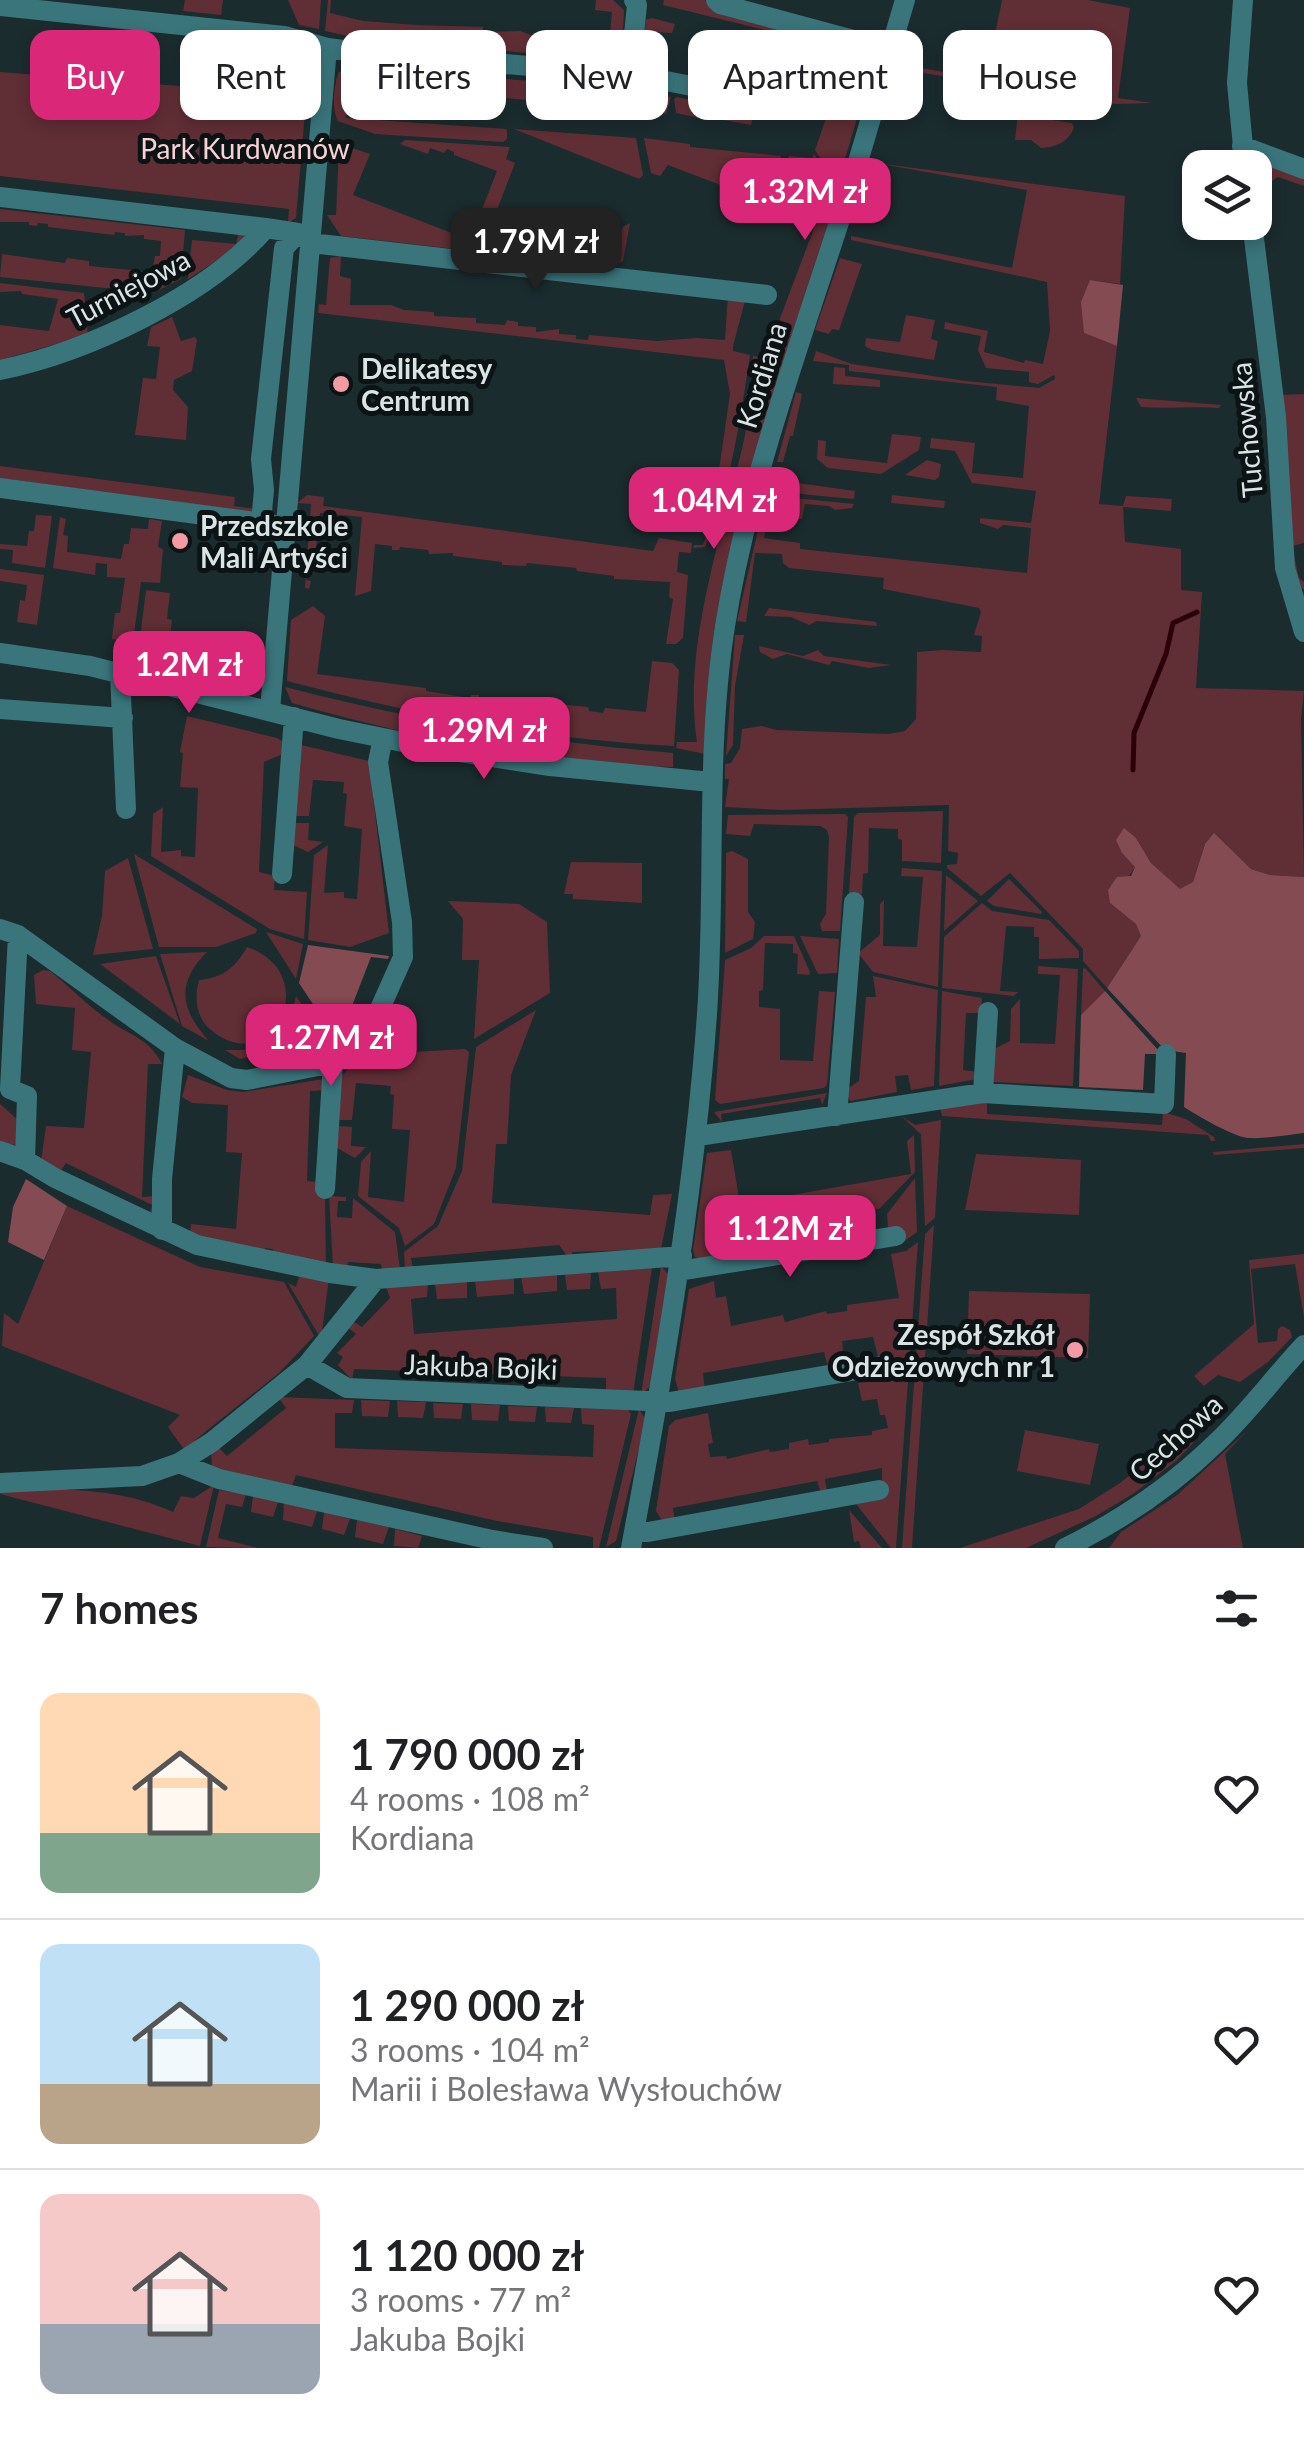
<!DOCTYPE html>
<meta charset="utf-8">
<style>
body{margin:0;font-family:Lato,sans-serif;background:#f6f6f6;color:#202124;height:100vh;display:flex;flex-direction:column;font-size:38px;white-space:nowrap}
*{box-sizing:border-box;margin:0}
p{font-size:32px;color:#757577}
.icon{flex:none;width:55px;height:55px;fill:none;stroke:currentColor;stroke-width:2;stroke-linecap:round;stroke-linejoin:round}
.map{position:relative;height:1548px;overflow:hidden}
.side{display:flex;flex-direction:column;background:#fff;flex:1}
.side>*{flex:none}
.top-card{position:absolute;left:30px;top:30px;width:1245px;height:90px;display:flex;gap:20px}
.fabs{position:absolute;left:1182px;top:150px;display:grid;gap:20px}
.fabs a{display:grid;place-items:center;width:90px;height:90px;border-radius:20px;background:#fff;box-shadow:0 5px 15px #0003;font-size:50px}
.price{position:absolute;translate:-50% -85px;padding:0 22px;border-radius:20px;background:#db2777;color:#fff;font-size:32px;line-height:65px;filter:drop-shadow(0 2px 5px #0008)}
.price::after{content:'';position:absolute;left:50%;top:60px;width:30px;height:22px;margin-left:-15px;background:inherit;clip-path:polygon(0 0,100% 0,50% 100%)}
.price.current{background:#222;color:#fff}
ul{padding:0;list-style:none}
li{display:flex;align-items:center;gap:30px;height:250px;padding:0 40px}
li+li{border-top:2px solid #e0e0e0}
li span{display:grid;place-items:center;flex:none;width:280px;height:200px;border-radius:20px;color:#555}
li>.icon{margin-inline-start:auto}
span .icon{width:120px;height:120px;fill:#fffc;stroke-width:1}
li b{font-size:42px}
h2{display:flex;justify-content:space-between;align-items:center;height:120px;padding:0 40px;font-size:42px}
.pill{padding:0 35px;border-radius:20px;background:#fff;box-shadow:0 5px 15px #0003;font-size:35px;line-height:90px}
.pill.current{background:#db2777;color:#fff}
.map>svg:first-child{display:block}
</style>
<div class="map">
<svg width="1304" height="1548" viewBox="0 0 1304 1548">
<rect width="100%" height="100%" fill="#1b2c2e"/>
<path fill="#602e35" d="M185,0h38l-2,15 -38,-4z
M288,0h33l-2,29 -20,-4z
M328,0h3l-1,13 33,8 53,4 67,2v5l37,-1 14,5 75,7 3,-31 -17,-2 1,-10h17l11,10 -2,41 -10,10 -264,-25 -23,-5z
M664,0h41l11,12 9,4 151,38 -1,3 -212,-52z
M1002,0h86l42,8 -12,90 34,5 -36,1 -81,-11 -4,24 41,6 2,4c-5,15 -18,20 -33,21l-10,-8h-16l6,-52 -118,-18 -2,-9 6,-24 -4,28 83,14z
M652,18l23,6 -3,9 -16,-1 -3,29 -11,-6 4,-35z
M781,39l29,6 1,4 -3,6 -35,-6 -2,-9z
M218,43l41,4 -4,10 -37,-3z
M289,46l17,5 3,13 -13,154 -8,5 1,-14 -289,-33v-104l281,22 3,-31 -20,-2 -1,-14 25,3z
M818,48l27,7 4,9 -13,32 -6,4 -69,-14 1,-8 73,9 3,-28 -20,-2z
M858,56l17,4 -7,21 -24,9z
M350,65l14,2 -4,21h-12l-2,30 161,11v10l-4,3 -128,-8 -37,-13c-7,-13 -4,-34 0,-48z
M368,67l47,4 -1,19 -11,-1 -1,5 -32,-7 -4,-4z
M422,72l36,3 -3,20 -33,-3z
M465,75l36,4 -4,20 -33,-3 -2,-5z
M506,79l37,3 -3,19 -34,-3 -2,-4z
M549,83l36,3 -3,19 -16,-1v-5l-20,-2z
M867,85l-28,94 -9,-4 -15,-25 15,-43 11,-7 2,-6z
M590,86l37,3 -2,19 -17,-1v-5l-20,-2z
M645,92l26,5 -5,17 -23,-5z
M677,97l33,7 -2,16 -32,-7 -2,-14z
M717,106l37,7 -3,12 -33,-6 -3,-5z
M514,129l122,9 7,37 -4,4z
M644,138l46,6v3l91,9 -15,34 -18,-7 -4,11 -76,-29 -8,11 -9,-3z
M405,140l105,7 -4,12 9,4 -18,47 57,20 57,25 12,-28 7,-4 -7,38 -10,6 -272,-31 -14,-21h9l3,-67 7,-2 24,8 -17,41 117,45 27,-69 -43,-16v-3l-7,-3 -3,4 -14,-5 -2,6 -28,-10z
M814,154l14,21 -2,11 12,7c-46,142 -97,285 -123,432 -7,43 -8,86 -10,129l-29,-6 1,-6h20c-15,-96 26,-209 47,-302 6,-27 7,-56 9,-84l12,2 57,-151 -2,-4 -27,-10 -2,6 -20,-7 18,-36 23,2z
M876,163l249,33 -5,88 -30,-4 -6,53 33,13 -18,158 24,2 3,-10 46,3 -1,12 -48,-4 2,35 56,7v41l21,2 -6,96 108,3 -3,28 3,158 -34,-2 -19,-6 -37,-35 -9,10 -12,38 -13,8 -29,-27 -15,-25 -14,15 14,13 -26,37 26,21 5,12 -34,52 -24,-27v-12l-73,-76 -29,23 -34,-28v-3l10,-1 1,-11 -10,-2 1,-46 -166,5 -58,-3 4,-28h-4v-15l6,-1 9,-15 2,-19 20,-3 14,4 113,4 16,-3 11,-12 1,-67 25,-2 39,2 1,-16 -8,-1 7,-23 -2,-4 -96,-19 1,-11 -95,-10 -6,-5 -1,-9 -27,-1 -9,69 -9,-1 21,-91 7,2 -1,6 36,5v6l227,24 4,-45 -28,-3 -5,4 -18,-6v-5l51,5 5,-32 -64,-8 -17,-32 -25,-3 1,-10 44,5 -3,30 51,5 6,-72 -33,-6 1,-13 -148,-16v-6l-36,-4 3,-10 36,13 114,17 73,7 16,-9 -1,-4 -16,9 -9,-2v-10l-43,-4 -8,-18 3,-14 -37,-7 1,-7 43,9 -4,21 40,11 1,-3 18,4 7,-33 -3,-49 -196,-42v-4l161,32 15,-78z
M1274,167l30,9v10l-26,-9 -21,14 13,94c-14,-36 -15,-76 -15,-114z
M0,209l185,21 -4,49 -28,14 -153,-16 2,-23 63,9 2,-5 22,3v5l63,6 3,-16h5l1,-15 -17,-2v-4l-19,1v-3l-10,-1 -1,3 -66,-8v-3l-10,-1 -1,3 -8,-1v-3h-29z
M239,231l6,1 2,9 -59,38 4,-39 44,4z
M341,256l-1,20 11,3 -1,26h41l13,5 30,2v4l42,2v5l29,2 2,-5 11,2v4l18,1v5l23,-3v5l17,1v4l12,1 1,-5 68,6 40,-3 28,2 3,-46 18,3 -13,49v5l17,4c-10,65 -19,132 -45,192l-12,1 1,-3h9l9,-27 18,-124 -6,-34 -406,-47 1,-9 7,1 4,-47z
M840,258l22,6 -23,66 -7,-1 -3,5 -14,-4z
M0,283l84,10 4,42 -88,25v-35l49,6 9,-32 -36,-5 -1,-3 -21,1z
M906,315l29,5 -4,19 7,2 -4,19 -62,-10 -7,-4 1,-8 34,4z
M172,317l9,24 14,-4 2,3 -5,31 -18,9 -1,10 15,17 -2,33 -51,-5 8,-57 13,1 4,-32 -13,-1 4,-19z
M834,367l11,1v8l35,4v7l-47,-3z
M796,392l6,2 -9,42h-3l-7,26h-6z
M1304,394v149l-12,3 7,32 5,4v14l-1,2 1,-8 -3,-2 -12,-39 -8,-154z
M1136,398l85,7 -2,3c-27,-2 -50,1 -78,-1z
M892,434l29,3 -2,13 -38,24 -53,-6 -11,-9 1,-19 8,1 -1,15 62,7z
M927,460l14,4 -2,13 -4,3 -30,-5z
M0,466l235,31 -1,9 22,3 -4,3 -252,-34z
M783,481l72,10 -1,8 -75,-7z
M307,495l17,2 -1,9 330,45 6,-13 33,5 -1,10 -12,-1 -2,20 11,3 -5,63 -7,6h-10l7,-45 -4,-2 1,-15 -56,-3v-3l-37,-5 -1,-3 -49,-5 -1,3 -24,-1v-3l-49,-6v-3l-24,1 -1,-4 -28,-3 -1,3h-7v-4l-17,-2 -4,47 -16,5 7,-79 -42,-4 -7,60h-6l-1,7 5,1 -2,8 -4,-1 6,-84 -14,-1z
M892,495l53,6 -1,7 -53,-5z
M784,497l70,7 -2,4 -17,2 -6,-4 -24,-2 -3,15 -14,-1 1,-13 -7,-2z
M36,515l16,1 -7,52 -33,-5 1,-13 -13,-1v-5l27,2 2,-15h5z
M60,517l6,2 -3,16 5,1 -1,16 54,7 3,-15h5l2,-16 17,1 1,-10 13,2 -4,26 5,2 -3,34 -19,-1 -8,60 -21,-3 3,-26h5l5,-35 -18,-1v-13l-11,-1 -1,12 -42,-7z
M0,569l44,6 -7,50 -20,-3 3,-22 5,1 2,-16 -27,-4z
M146,590l24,3 -3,26 5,1 -2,16 24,3 -3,16 -52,-9z
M313,606l12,10 -8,58 109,14v3l44,7 1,-3h8v9l24,2 1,-7 16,1v5l15,1 1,-4 52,5 1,4 14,2 2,-5 41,4 6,-51 20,2 7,7 -5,76c-131,-6 -261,-32 -387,-65l4,-61z
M769,608l107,14 1,4 -60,-5 -8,4 -18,-8 -27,-1z
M735,635h9l-9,51 -2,59 -7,11z
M759,646l44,10 15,-6 6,6 67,9 -22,3 -37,-7 -3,4 -42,-11 -14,5 -13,-7z
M285,687c132,34 252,55 388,66v14c-128,-3 -259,-29 -381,-64z
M187,716l90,22 8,5v10l-21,9 -5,110 16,4 -1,14 33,2 -3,47 -34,-10 -119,-73 2,-42 10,-7 -2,45 20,-2v6l14,1 3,-69 -18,-1 3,-34 -3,-1z
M301,745l68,16 20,172 -39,14 -42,-7 6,-85 14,-10 -4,48 20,-1v6l13,1 5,-70 -18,-3 3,-32 -4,-1 1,-11 -31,-2 -4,36h-14z
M943,811l-2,52 -39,-2v-21l-4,-1v-10l-29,-1 -1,45 -5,1 -1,20 -13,-1 5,-76 4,-4z
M845,814l3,3 -8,114h-18l-2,-7 6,-10 3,-77 -2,-7 -7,-4 -66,-2 -4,12 -24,-2 2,-19z
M295,823h14l-1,17 15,2 -15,10 -15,-7z
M732,851l16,8v53l7,10 -2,17 -28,14 1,-100z
M134,854l123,75 -1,4 -40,14h-57z
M128,858l25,91 -60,6 9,-39 3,-45z
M571,862l71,1v40l-69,-4v-5h-9z
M902,868l40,3 -4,116 -65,-15 -15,-19 22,-18v-31l4,-4 -1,46 34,1 6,-70 -22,-1z
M946,875l32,26 -34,30z
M1009,879l33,33 -1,2 -47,-8 -7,-5z
M448,901l71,3 28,18 3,71 -76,46 5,-79h-17l1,-41z
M982,903l10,8 57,9 30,31v7l-40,1v-22h-5v-10l-28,-1 -6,65 18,1 -4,4 -72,-8 2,-51z
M266,932l37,12 -7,35z
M764,936h30l16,36 -1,3 -12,-1 1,-20 -5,-1v-9l-28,-1 -2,47 -4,1v16l21,2v51l33,1 6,-70 16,1 -8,93 -3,3 -104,16 -5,-4 10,-140 26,-12z
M800,936l39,3 -2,34 -19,1z
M247,947c78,27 25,134 -36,83 -15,-12 -17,-32 -12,-50 24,-2 37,-13 48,-33z
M207,952c-32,32 -26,58 2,89l-27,-15 -22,-72z
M156,956l24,68 -80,-60z
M1038,966l40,3 -5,117 -80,-4 -1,-32 18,-9 1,-32 9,-10v44l35,1 5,-69 -22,-1z
M1085,968l20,23 -24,24 2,-46z
M43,970l7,1c21,17 41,38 64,53 20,13 36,16 48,40h-14l-6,133 13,-1 -1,20 -5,1 3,-12 -86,-42 -7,10 -18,-11 5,-36 38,2 7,-76 -19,-2 3,-42 -39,-4 -2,-29z
M873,976l65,14 -4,96 -23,4 -3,-15 -13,1 2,16 -47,9 -5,-11 14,-9 7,-84h10z
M942,991l40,7 -1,15h-15l-3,57 15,2 -1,7 -38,7z
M296,996l27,39 -5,8 -78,16 -15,-9c46,1 61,-9 71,-54z
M536,1010l-25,65 -4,69h-11l-4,59 158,12 3,-20 19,-1 -11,55 -89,3v5h-4l-9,-12 -148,13 2,11 -8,1 -1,-18 34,-26 24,-55 14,-124z
M465,1049l4,3 -13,116 -22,56 -29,22 -6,-18 -41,-32 3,-34 10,-11 -3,46 36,5 6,-72 -18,-1 2,-34 -4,-1 1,-8 -35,-3 -4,37h-13l3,-45 21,-20z
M188,1075l39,15 16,2 81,-13 3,11 -17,1 -3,90 12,1 6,14 1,70 -53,-12v-5l-8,-1 -1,5 -74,-18 1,-11 45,5 6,-76 -16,-1 2,-47 -36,-2 -10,-6z
M827,1093l-5,12 -2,-7 -99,16 1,8 -8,-10z
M987,1102v12l175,11 1,-13 23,7 28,18 1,4h-4l-3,-6 -266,-19 -2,-8z
M0,1104l17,15v26l-17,-1z
M901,1116l14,9 26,-5 -6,98 -10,8 -4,-92 2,2z
M339,1126l13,1 -1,19 15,1 -11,11 -18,-10z
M914,1135l1,37 -36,37 -16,2 3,23 -7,2 -3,-14 -119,20 1,14 -35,5 -8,-4 -2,-7 14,-97 24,-3 9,54 171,-30 -4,-33z
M1304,1144v4l-90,7 -1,-3z
M976,1154l105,6 -2,55 -114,-5z
M915,1178l2,54 -15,11 -14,-15 -1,-14z
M329,1196l17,1v4h-8l-1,16 15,1 1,-20 42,34 5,37 -18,1 -1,-6 -33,-2 -1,7 -14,-2z
M67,1206l133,61 84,15 30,54 -35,37 -84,67v7l-12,1 -15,-21 12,-12 -178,-69 2,-33 14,11z
M934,1225l-22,323h-10l23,-314z
M918,1242l-22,306h-5l-35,-44 26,-5v-31l-57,11 2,12 -6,2 -4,-12 -144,27 2,13 -14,-2 -5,-8 13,-85 6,-6 33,-7 5,30 -5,1 2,13 16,-1 1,3 42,-10 1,3 19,-3v-6l19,-4 1,6 20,-3v-3l43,-4v-4l16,-3 -3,-13h-5l-3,-16 -15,2 -4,-18 26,-3 -11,-43 -31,4 2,19 -16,8 -4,-16 -121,21 2,17 -26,4 -4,-16 14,-89 25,-8 2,17 10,-2 5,30 52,-11 2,7 41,-11 1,3 20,-3v-6l52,-7 -8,-44 15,-3z
M1304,1254v64l-9,-54 -44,5 7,74 19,-2 1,-12 4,-3 8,4 2,7 -24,25 -28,20 -22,-7 -14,11 -10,-10 60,-52 -5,-64z
M661,1266l7,8 -16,110 -11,11z
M652,1268l-19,126 -27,-3v-13l-252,-9 -2,11 -14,-15 5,-8 -6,-4 19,-19 -10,-8 5,-6 11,7 28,-29 -4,-11 42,-3 -1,13 -16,2 3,35 203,-15 -1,-31 -15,1 -3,-17z
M591,1272l-1,17 -23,1 -2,-16z
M300,1273l29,5 -8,61 -33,-56 8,4z
M557,1275v16l-33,3 -3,-17z
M514,1278v16l-37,3 -2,-16z
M467,1281v17l-30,1 -2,-15z
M969,1291l121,3 -2,64 -121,-4z
M278,1397l76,3 -2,13h-17v35l258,9 1,-32 -12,-1 -1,-16 47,2 3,4 -32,134h-6v-11l-96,-16 -201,-46 -4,11 -80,-18 -1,-16 6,-6 10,10 59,-48z
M361,1400l29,1 -2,16 -26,-1z
M397,1401l29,1 -3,16 -25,-1z
M433,1403l30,1 -2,15 -27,-1z
M471,1404l29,1 -2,16 -26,-1z
M508,1406l29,1 -2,15 -26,-1z
M545,1407l29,1 -3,15 -25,-1z
M639,1409l7,11 -30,121 -10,6z
M1203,1416l4,4 -13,22 -18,19 -43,33 -37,22 -70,32h-66l119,-39 41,-26z
M1025,1430l74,14 -9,41 -73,-14z
M1248,1430l-23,24 18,94h-134l12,-16 55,-36z
M214,1485l-14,61 -200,-52v-3c59,-3 119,-4 173,21l8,-16 13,2z
M219,1490l27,4 -4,13 -16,-3 -8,34 40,10 -52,-1z
M253,1496l25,6 -5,15 -22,-5z
M284,1503l33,8 -5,16 -29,-7z
M849,1510l33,38h-21l-2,-7 -5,1z
M324,1512l26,7 -6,16 -22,-6z
M357,1520l32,7 -6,17 -28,-7z
M395,1529l27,7 -4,12 -24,-2z"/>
<path fill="#854b52" d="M1090,280l33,5 -6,61 -33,-13 -3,-31z
M1124,828l12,10 15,25 29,26 13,-7 12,-38 9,-11 37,36 19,6 34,2v256c-18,2 -38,6 -56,5 -14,-1 -52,-23 -64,-31l2,-54 -21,-3 -58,-62 34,-52 -5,-12 -26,-21 -2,-13 9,-13 14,-1 4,-9 -13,-14 -6,-13z
M308,945l81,11 -1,3 -17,-2 -21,54 -20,19 -31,-47z
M1105,991l54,60 -1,3h-13l-2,36 -64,-3 2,-72z
M26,1179l41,27 -23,54 -36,-18 5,-35z"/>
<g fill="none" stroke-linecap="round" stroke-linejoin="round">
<path stroke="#2c0008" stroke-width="5" d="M1133,770l1,-37 32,-79 7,-31 24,-11"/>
<path stroke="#39757b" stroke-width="20" d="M716,0l4,4 170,46
M1243,0l-6,83 8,85
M0,6l284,30 43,12 42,5 261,21 174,34
M630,74l7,-69 -3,-5
M1242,146l62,23
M0,197l266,31 32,5 13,10
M1252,222l24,195 9,151 19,64
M311,243l456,52
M0,370c87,-18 207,-74 266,-142
M0,488l271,36
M261,522l3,-32 -3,-31 23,-211 14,-15
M0,653l90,13 249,63 88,18 123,19 161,16
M120,673l6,136
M0,709l123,9
M270,710l57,-662
M282,874l12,-157
M0,929l18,6 157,113 56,30 16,2 86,-17 14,-12 31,-38 25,-56 -1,-35 -24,-160 5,-24
M18,935l-8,154 17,7 -2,64
M983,1093l5,-81
M837,1116l17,-214
M698,1136l285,-43 181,11 2,-50
M0,1151l25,9 30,18 142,67 133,28 46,6 306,-23
M325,1189l8,-126
M162,1230v-51l13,-131
M679,1271l217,-35
M307,1365l40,23 323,14 217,-37
M179,1463l40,16 273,61 51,8
M0,1483l142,-7 37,-13 33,-21 95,-77 69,-86
M634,1532h14l231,-42
M631,1548c33,-178 63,-353 76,-534 9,-130 -2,-260 18,-388 24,-149 79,-292 124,-435 20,-63 37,-127 56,-191"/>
<path stroke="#39757b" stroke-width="20" d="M1065,1548c55,-27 107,-62 151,-105 32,-30 58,-66 88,-98"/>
</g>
<g fill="#f49aa5" stroke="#0b1314" stroke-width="4">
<circle cx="341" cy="384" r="10"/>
<circle cx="180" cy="541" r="10"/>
<circle cx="1075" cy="1350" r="10"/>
</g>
<g text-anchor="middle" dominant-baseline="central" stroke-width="10" stroke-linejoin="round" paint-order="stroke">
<g font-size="28" fill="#f8d1d4" stroke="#0b1314">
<text x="245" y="148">Park Kurdwanów</text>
</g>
<g font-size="28" fill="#dae4e5" stroke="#0b1314">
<text transform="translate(128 288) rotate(-28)">Turniejowa</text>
<text transform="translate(761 375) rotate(-73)">Kordiana</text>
<text transform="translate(1246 430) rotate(-95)">Tuchowska</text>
<text transform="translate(481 1366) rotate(2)">Jakuba Bojki</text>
<text transform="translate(1175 1437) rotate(-42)">Cechowa</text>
</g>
<g font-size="28" font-weight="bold" fill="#dae4e5" stroke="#0b1314" text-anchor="start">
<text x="361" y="368">Delikatesy<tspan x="361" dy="32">Centrum</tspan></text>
<text x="200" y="525">Przedszkole<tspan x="200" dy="32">Mali Artyści</tspan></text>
<text x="1055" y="1334" text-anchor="end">Zespół Szkół<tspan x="1055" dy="32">Odzieżowych nr 1</tspan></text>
</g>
</g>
</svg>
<div class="fabs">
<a><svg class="icon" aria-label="layers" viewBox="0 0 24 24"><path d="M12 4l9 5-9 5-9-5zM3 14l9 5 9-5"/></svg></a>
</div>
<b class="price" style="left:805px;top:243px">1.32M zł</b>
<b class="price current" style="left:536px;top:293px">1.79M zł</b>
<b class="price" style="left:714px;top:552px">1.04M zł</b>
<b class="price" style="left:189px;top:716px">1.2M zł</b>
<b class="price" style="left:484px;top:782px">1.29M zł</b>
<b class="price" style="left:331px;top:1089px">1.27M zł</b>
<b class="price" style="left:790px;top:1280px">1.12M zł</b>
<div class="top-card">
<a class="pill current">Buy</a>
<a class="pill">Rent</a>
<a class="pill">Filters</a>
<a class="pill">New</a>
<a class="pill">Apartment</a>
<a class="pill">House</a>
</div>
</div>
<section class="side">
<h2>7 homes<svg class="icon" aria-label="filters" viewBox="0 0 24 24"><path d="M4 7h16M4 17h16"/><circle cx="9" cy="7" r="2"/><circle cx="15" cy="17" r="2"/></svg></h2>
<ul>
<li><span style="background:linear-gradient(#ffd9b3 70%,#7fa58c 0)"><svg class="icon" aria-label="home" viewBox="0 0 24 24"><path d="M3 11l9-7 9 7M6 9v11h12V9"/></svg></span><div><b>1 790 000 zł</b><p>4 rooms · 108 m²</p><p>Kordiana</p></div><svg class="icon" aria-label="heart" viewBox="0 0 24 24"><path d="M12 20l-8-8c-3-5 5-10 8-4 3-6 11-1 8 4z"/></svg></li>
<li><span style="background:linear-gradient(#bfe0f5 70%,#b9a48a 0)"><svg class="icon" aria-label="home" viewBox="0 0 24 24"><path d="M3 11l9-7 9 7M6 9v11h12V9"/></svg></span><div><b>1 290 000 zł</b><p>3 rooms · 104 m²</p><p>Marii i Bolesława Wysłouchów</p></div><svg class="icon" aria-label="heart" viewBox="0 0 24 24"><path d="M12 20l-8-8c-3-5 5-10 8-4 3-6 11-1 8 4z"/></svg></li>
<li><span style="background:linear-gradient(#f6c9c9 65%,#9aa5b1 0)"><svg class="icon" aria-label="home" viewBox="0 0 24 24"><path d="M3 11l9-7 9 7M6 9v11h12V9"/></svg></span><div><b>1 120 000 zł</b><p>3 rooms · 77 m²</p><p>Jakuba Bojki</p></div><svg class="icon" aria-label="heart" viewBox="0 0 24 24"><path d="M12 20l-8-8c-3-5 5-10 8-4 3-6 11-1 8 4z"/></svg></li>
</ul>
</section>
